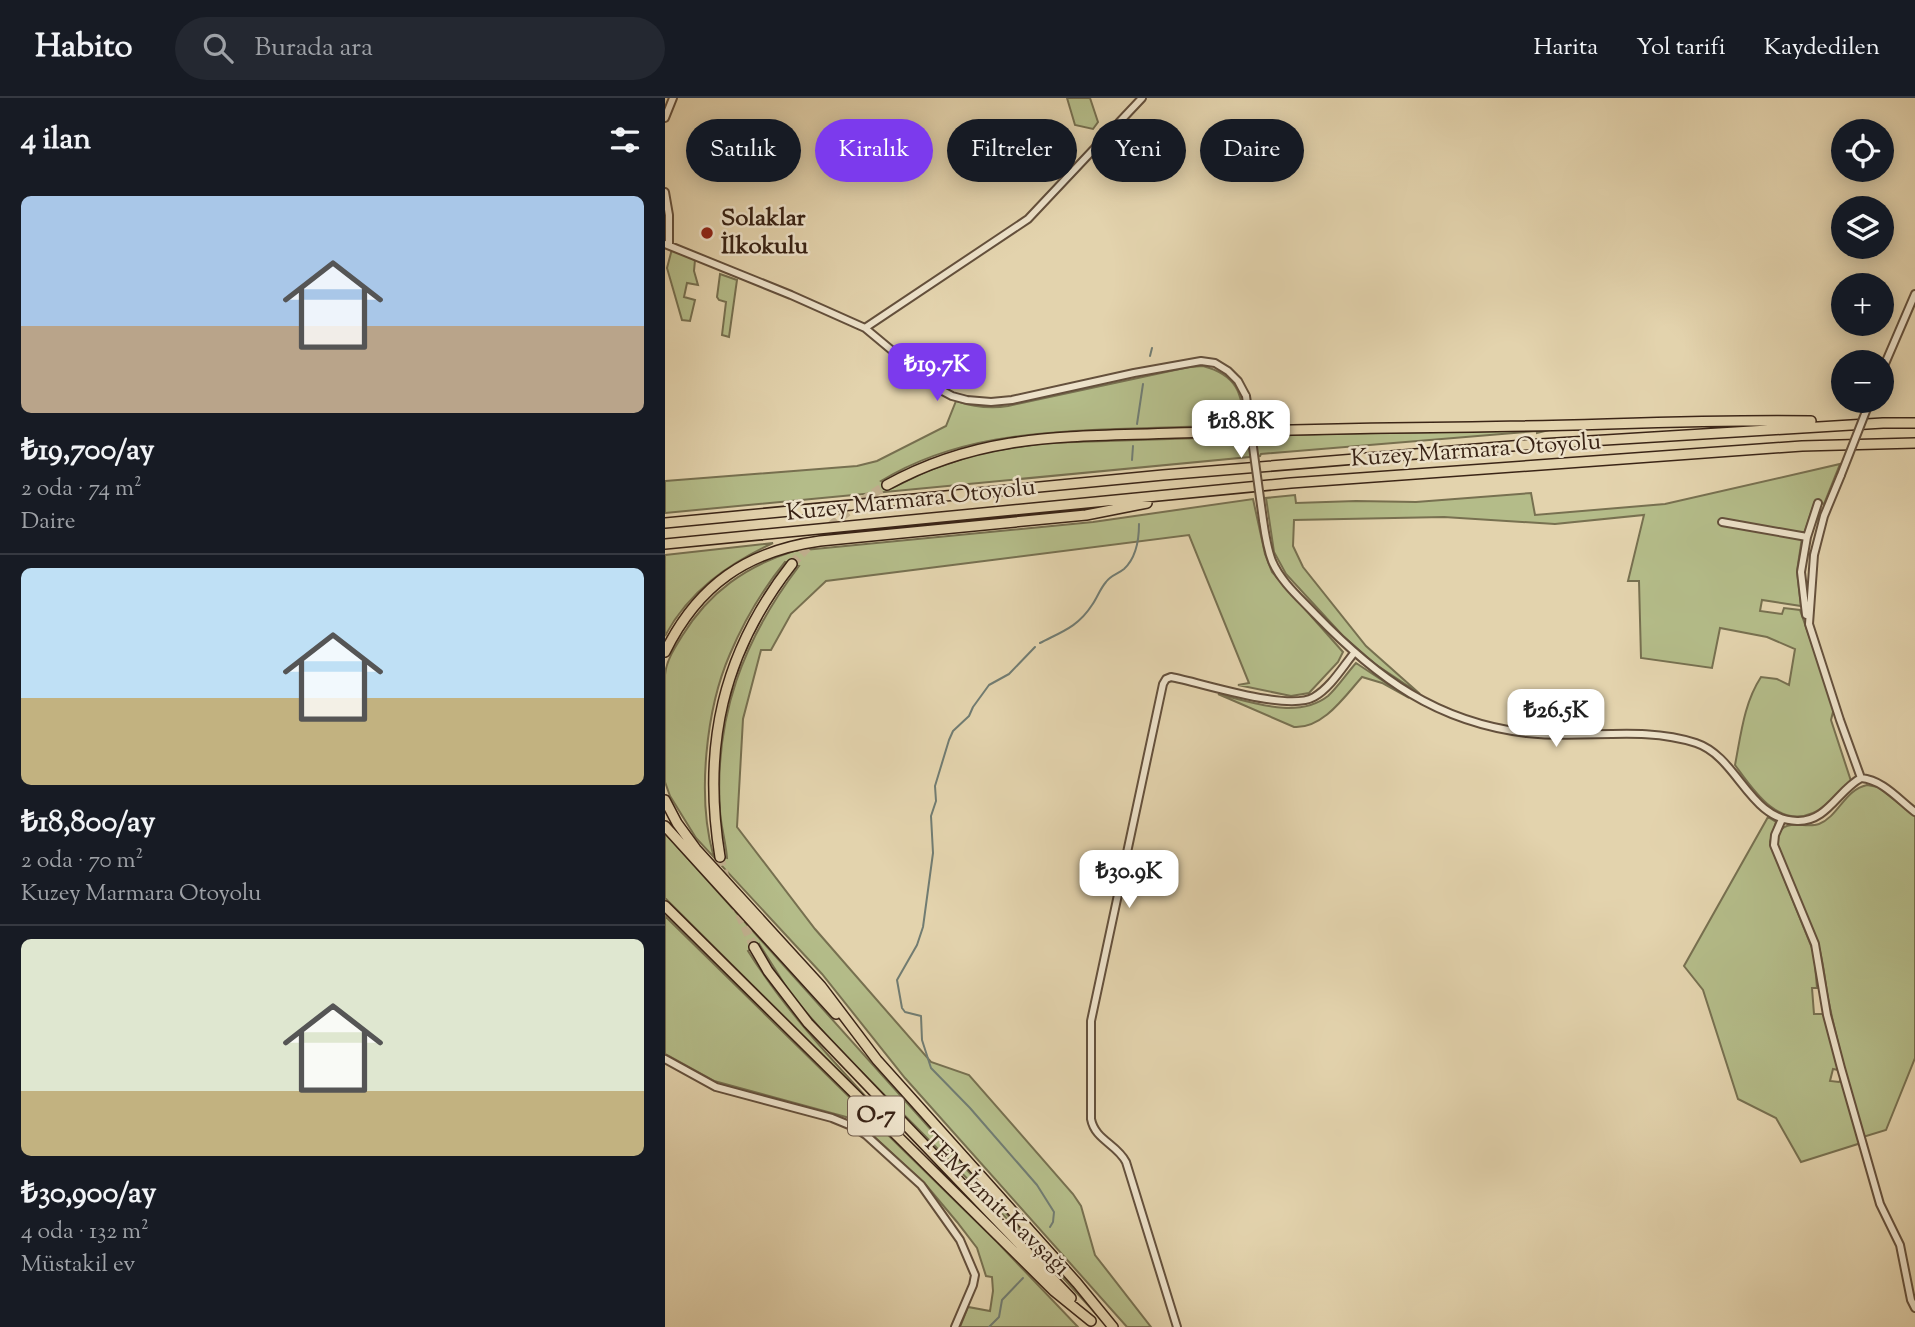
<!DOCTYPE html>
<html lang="tr">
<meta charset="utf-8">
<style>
body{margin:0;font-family:"Sorts Mill Goudy",serif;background:#242831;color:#f1f3f6;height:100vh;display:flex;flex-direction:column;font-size:26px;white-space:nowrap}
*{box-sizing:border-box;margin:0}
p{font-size:23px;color:#9ea1a6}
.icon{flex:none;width:38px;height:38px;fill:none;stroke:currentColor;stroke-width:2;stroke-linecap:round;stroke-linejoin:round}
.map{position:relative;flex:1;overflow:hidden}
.sheet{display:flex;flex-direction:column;background:#171b24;width:665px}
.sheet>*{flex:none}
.hud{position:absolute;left:21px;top:21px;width:665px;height:63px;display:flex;gap:14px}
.controls{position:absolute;left:1166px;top:21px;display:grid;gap:14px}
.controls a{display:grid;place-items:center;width:63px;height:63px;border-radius:50%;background:#171b24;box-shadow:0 4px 18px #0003;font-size:35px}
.price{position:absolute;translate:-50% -60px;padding:0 16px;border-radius:14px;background:#fff;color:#222;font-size:23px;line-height:46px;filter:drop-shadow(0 2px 4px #0008)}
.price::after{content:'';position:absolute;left:50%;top:42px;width:21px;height:16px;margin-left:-10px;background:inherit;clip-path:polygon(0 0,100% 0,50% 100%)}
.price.on{background:#7c3aed;color:#fff}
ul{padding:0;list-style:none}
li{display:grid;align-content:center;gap:14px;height:371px;padding:0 21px}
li+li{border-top:2px solid #363941}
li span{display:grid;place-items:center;height:217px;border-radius:10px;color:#555}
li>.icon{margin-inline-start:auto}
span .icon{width:126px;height:126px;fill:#fffc;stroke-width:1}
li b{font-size:30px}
h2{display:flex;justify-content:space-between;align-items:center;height:84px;padding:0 21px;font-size:30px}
.pill{padding:0 24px;border-radius:32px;background:#171b24;box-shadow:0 4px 18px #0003;font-size:24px;line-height:63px}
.pill.on{background:#7c3aed;color:#fff}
header{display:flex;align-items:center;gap:42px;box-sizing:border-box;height:98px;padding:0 35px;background:#171b24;border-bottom:2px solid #363941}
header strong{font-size:33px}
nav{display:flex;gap:38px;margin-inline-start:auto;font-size:24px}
.search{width:490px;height:63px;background:#242831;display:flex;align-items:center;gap:18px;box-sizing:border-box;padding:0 24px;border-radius:38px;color:#9ea1a6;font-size:26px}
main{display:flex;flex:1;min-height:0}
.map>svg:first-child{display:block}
</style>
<header>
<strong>Habito</strong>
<div class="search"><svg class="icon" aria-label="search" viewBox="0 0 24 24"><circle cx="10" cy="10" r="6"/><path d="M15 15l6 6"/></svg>Burada ara</div>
<nav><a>Harita</a><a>Yol tarifi</a><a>Kaydedilen</a></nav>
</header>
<main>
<section class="sheet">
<h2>4 ilan<svg class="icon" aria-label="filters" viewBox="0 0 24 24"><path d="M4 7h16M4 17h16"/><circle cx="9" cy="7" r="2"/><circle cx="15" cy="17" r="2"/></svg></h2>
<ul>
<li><span style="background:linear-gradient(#a9c7e8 60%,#b9a48a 0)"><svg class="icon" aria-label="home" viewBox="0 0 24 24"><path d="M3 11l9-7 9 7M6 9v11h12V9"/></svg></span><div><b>₺19,700/ay</b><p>2 oda · 74 m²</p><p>Daire</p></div></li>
<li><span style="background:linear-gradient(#bfe0f5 60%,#c2b280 0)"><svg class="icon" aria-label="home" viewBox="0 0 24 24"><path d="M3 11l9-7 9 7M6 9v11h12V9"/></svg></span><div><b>₺18,800/ay</b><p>2 oda · 70 m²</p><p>Kuzey Marmara Otoyolu</p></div></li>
<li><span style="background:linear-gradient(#dfe7d0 70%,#c2b280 0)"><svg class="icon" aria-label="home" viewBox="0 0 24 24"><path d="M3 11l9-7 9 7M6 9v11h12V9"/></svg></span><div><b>₺30,900/ay</b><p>4 oda · 132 m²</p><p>Müstakil ev</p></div></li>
</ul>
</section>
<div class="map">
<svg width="1250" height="1229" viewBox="0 0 1250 1229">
<rect width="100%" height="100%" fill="#e3d3ad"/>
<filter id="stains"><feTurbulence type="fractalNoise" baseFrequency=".00286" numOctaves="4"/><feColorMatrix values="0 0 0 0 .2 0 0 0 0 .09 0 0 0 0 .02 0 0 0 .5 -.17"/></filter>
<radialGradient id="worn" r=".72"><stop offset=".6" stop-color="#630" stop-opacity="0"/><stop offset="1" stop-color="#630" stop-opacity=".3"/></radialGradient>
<path fill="#b4bc89" stroke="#777050" stroke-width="2" fill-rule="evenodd" d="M402,0h23l8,24 -5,7 -18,-4z
M7,151l23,11 -1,11 4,14 -11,-2 -3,14 11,3 -5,21 -8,-1 -15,-52z
M55,176l17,6 -8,57 -7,-2 4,-33 -7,-2 -2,-3z
M538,268c34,9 39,27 42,59 -43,1 -85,3 -128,4 -83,3 -164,8 -236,52l11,7 35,-17 53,-18 64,-10 280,-9 225,-4 -12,3v-2l-276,23 -1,2 -595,57v-32l192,-15 20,-5 69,-35 10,-25c18,6 34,8 52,5l181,-39z
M1175,366l-16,40 -9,-3 -11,33 -84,-14 -1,4 83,14 -5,33 4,35 -39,-6 -2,11 22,3 2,-6 16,2 34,98 -3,12 20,61c-11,10 -24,26 -38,32 -36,16 -61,-25 -78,-48 6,-31 9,-62 26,-88l16,2 12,6 6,-36 -28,-12 -47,-9 -8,40 -71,-10 -2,-77h-11l16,-66 -89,9 -111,-7 -150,3 -1,26 10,21 63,79 54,48 -45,-30 -32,-28 -57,-62 -12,-22 -8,-54 29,-3 1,8 60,-2 60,1 115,-9 4,22 130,-11z
M588,401l12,55 7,18 71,80 -5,10 -29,31 -18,3 -53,-11 11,-2 -60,-148 -363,46 -35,33 -20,36h-10l-18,69 -6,108 78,102 116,133 38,13 104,119 8,12 14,49 56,72h-24l-222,-249 -83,-104 -126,-136 -26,-42 -5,-14c0,-35 0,-73 0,-107 1,-14 10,-28 17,-39 27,-44 64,-70 112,-85l299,-29zM120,464l14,4c-56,74 -85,151 -79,245 1,16 6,32 7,47l-14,-4c-16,-58 -7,-145 17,-200 14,-33 33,-65 55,-92z
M108,445c-45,21 -84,48 -108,93v-81z
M691,565l53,35 -27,-15 -20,-6c-17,19 -39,52 -68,50l-76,-33c34,8 79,26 110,2 10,-9 19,-23 28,-33z
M1202,687l11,2 37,29v242l-29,72 -23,7c-12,-45 -25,-89 -34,-134 -5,-23 -5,-46 -14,-68 -8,-22 -42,-77 -37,-99 5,-19 28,-7 41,-12 20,-8 25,-34 48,-39z
M1103,719l8,5 -6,20 2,7 42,104 3,35h-5l2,26h11l13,56 -5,-1 -3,12 9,1 3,-3 19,64 -60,19 -25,-44 -38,-19 -35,-109 -19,-24z
M0,735l443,494 -77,-84 -198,-200 -41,-47 -33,-52 -11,7c37,59 84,109 132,161l-215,-214z
M0,818l332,326 81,85h-118l8,-20 22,4 3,-20 -1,-14 -6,-1 -9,-28 -20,-26 -31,-37 -62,-58 -18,-10 -132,-36 -49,-27z"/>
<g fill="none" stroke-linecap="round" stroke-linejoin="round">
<path stroke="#717c72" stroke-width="2" d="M485,258l2,-8
M472,326l6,-40
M467,362l1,-14
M375,545c21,-11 38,-16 52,-38 5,-7 8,-16 14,-23 5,-7 12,-8 18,-13 12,-11 15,-30 15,-45
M370,549l-26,27 -20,11 -16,22 -4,9 -16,15 -4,9 -14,46 1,15 -5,15 2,37 -10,74 -6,18 -20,35 5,28 3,4 16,4 1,24 9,28 39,40 67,77 17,27 -1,10 -3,5
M324,1229l10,-10 3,-17 21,-22"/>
<path stroke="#c1b08f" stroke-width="9" stroke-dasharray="9 4.5" stroke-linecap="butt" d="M127,466c28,-31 58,-57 95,-79
M55,759l6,25
M69,804l20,45"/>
<defs>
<path id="minor" d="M0,20l8,-20
M0,94l4,23v30
M0,146l126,51 74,33 72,60 15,8 15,4 24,2 21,-2 122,-27 67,-12 14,2 13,8 10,10 8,15
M200,230l163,-109 114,-121
M1216,275l34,-79
M1176,377l-17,41 -10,39 -5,69 31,96 21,58
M598,422c2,14 4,28 9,41 9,21 28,37 43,53 62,64 121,108 212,119 57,7 114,-8 169,10 42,14 53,77 101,78 30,1 41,-31 64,-43 22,2 37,21 54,34
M1057,424l85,15 -6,35 5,43
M1142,439l11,-34
M1117,721l-7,16 -1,10 41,99 12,71 14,53 39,136 20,41 11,55 4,8
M0,961l51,28 116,31 22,9 12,8 55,50 39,55 15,35 -2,10 -18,42
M512,1229l-51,-165c-9,-18 -31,-22 -35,-43v-98l72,-337 3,-5 5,-2c32,6 117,35 143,20 16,-9 28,-29 40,-44"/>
<path id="highway" d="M222,387c96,-53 183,-48 288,-52 99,-3 198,-5 297,-6 113,-1 226,-8 339,-6
M0,425l498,-48 361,-30 359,-22h32
M0,446l626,-61 511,-37 113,-3
M0,554c33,-67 82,-101 155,-111l266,-26 61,-12
M0,702l12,23 19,26 125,137 56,74 200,223 36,44
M0,728l171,188
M55,759c-18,-110 2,-204 72,-293
M0,808l389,385 37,30
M89,849l14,24 40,52 263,275"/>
</defs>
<use href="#minor" stroke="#64503c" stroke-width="10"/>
<use href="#highway" stroke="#3a2416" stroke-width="12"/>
<use href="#minor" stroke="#ede2ca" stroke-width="6"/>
<use href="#highway" stroke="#e3d3ad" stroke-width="9"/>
<defs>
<path id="minor-bridge" d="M581,298l17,124
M1176,377l29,-74"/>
</defs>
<use href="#minor-bridge" stroke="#64503c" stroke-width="10" stroke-linecap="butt"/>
<use href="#minor-bridge" stroke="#ede2ca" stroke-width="6"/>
</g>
<circle fill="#8f2418" stroke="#ede2ca" stroke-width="2.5" cx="42" cy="135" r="7"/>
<g text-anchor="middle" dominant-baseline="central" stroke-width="5" stroke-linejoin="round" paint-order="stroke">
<rect fill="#ede2ca" stroke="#705d4c" stroke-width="2" x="183" y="998.5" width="56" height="39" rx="5"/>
<g font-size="23" font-weight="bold" fill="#3a2416">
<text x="211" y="1018">O-7</text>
</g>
<g font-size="24" font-weight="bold" fill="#3a2416" stroke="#ede2ca" text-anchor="start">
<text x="56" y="121">Solaklar<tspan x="56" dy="28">İlkokulu</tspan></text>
</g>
<g font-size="24" fill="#3a2416" stroke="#ede2ca">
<text transform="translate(811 353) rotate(-4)">Kuzey Marmara Otoyolu</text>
<text transform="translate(246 403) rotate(-6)">Kuzey Marmara Otoyolu</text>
<text transform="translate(330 1107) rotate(44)">TEM İzmit Kavşağı</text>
</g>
</g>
<rect width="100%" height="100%" filter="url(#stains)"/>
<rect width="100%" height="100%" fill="url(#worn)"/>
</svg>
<div class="controls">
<a><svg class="icon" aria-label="locate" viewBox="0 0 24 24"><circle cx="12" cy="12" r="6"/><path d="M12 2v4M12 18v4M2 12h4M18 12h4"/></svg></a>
<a><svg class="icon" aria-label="layers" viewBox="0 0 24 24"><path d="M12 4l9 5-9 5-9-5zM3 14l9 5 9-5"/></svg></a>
<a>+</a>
<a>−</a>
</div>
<b class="price on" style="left:272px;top:305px">₺19.7K</b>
<b class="price" style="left:576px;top:362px">₺18.8K</b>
<b class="price" style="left:891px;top:651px">₺26.5K</b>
<b class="price" style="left:464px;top:812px">₺30.9K</b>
<div class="hud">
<a class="pill">Satılık</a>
<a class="pill on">Kiralık</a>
<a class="pill">Filtreler</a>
<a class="pill">Yeni</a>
<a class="pill">Daire</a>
</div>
</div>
</main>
